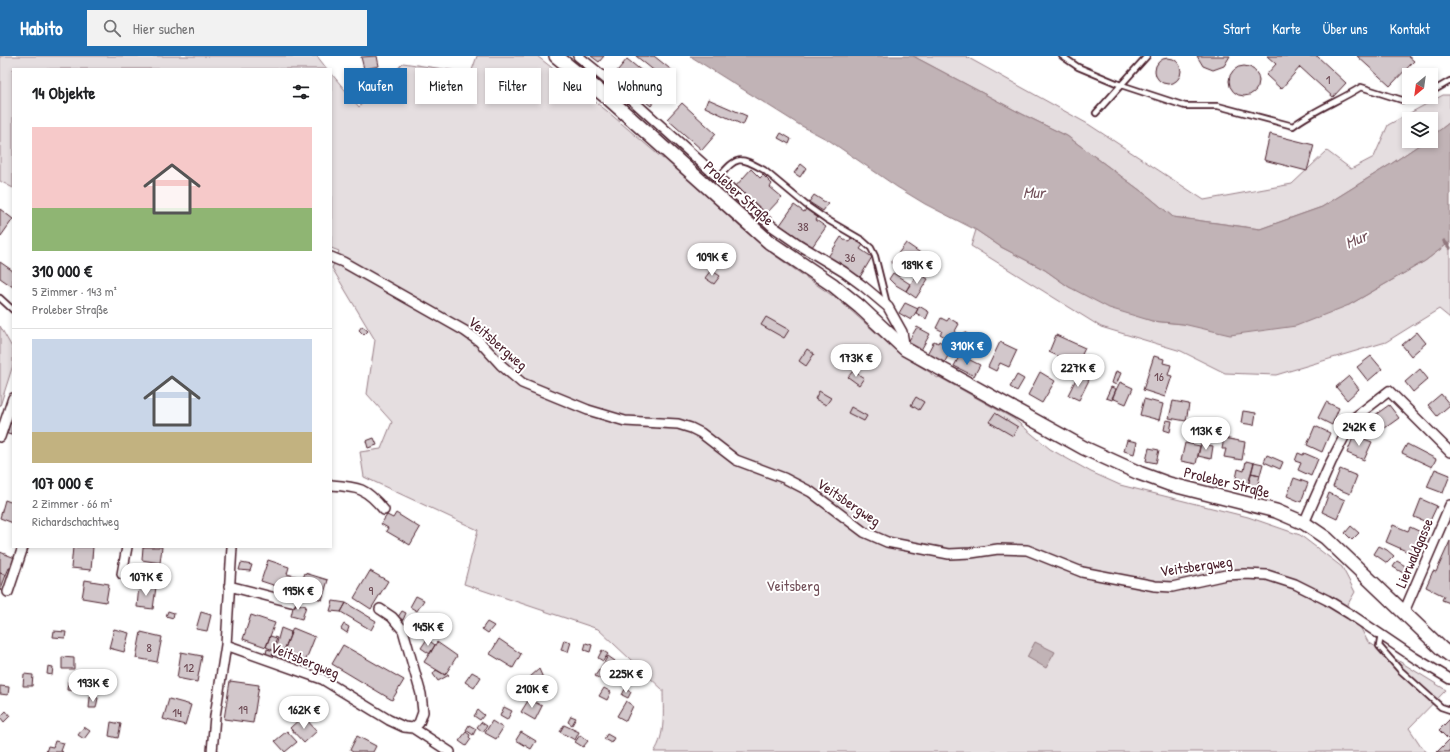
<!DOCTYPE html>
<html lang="de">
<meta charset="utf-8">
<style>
body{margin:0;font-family:"Patrick Hand",sans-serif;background:#f2f2f2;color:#202124;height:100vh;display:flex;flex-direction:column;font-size:15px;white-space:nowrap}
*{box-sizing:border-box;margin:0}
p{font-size:13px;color:#757577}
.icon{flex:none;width:22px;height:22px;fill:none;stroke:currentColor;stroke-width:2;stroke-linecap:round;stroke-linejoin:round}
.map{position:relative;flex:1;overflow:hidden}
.sheet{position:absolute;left:12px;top:12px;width:320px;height:480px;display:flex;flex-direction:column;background:#fff;border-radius:0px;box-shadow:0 2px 6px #0003}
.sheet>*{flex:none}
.guide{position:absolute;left:344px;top:12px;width:380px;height:36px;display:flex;gap:8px}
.needle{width:26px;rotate:209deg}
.fabs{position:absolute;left:1402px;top:12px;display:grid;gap:8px}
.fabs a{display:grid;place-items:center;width:36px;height:36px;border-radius:0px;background:#fff;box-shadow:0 2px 6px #0003;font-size:20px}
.price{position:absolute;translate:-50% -34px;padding:0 9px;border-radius:14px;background:#fff;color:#222;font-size:13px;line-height:26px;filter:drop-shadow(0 1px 2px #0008)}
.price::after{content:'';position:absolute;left:50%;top:24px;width:12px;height:9px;margin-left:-6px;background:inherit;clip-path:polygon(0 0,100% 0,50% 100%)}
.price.active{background:#1f6fb2;color:#fff}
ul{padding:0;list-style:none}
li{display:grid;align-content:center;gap:8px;height:212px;padding:0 20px}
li+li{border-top:1px solid #e0e0e0}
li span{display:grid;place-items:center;height:124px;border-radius:0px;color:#555}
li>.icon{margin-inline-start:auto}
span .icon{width:72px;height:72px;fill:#fffc;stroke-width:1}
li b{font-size:17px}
h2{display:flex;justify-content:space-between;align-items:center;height:48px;padding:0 20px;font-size:17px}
.chip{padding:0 14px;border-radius:0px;background:#fff;box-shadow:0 2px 6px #0003;font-size:14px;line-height:36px}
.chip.active{background:#1f6fb2;color:#fff}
header{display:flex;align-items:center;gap:24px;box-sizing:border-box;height:56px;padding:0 20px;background:#1f6fb2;color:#fff}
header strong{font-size:19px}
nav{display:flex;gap:22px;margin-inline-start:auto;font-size:14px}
.search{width:280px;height:36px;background:#f2f2f2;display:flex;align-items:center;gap:10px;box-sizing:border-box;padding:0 14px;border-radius:0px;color:#757577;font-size:15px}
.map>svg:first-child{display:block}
</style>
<header>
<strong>Habito</strong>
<div class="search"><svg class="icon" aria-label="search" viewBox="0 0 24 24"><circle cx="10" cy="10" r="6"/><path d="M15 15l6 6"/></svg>Hier suchen</div>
<nav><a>Start</a><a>Karte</a><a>Über uns</a><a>Kontakt</a></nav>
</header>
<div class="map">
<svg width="1450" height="696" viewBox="0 0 1450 696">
<rect width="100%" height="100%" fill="#fff"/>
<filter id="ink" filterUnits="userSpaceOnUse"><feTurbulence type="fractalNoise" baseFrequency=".025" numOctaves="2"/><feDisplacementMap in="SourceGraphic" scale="8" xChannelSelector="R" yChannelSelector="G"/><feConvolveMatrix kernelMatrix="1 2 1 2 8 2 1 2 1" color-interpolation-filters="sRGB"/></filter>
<g filter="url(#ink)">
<path fill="#e5dee0" stroke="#987e86" d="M0,0h317l10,13h-314v119l-13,-7z
M477,0h60l70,55 56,48 2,-1 74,68 35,29 66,46 60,53 31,19v1l7,4 1,-1 75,42 36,30 41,23 29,13 128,32 52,18 42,32 13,25 -7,12 20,38 78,48 -37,38 14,21 4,3h-773c12,-17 9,-42 9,-62l-65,-61 -134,-45 14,-54 -114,-53 -4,-25 21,-3 11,-27 -25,-28 8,-54 -43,-72 7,-17 -8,-3v-175l28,34 44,-44 68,10z
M913,0h52l123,68 116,76 88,-16 35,-33 24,18 23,-12 14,-32 55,-30h7v27l-19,15v-18h-22v22h16l-34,23 -69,43 -62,22 -87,-12 -24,-20 -82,-61 -45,-22z
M976,174l25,17 44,23 24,17 83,34 31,3 166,-19 76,-44 25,-19v76l-11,-9 -53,33 -110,33 -51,-2 -44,-22 -80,-24 -130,-81z
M0,270l13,23v16l-13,41z"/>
<path fill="#c1b3b6" stroke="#91787e" d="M690,0h223l109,58 45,22 82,61 24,20 87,12 62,-22 69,-43 34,-23h6v-4l19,-15v120l-25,19 -76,44 -53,21 -66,9 -47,-11 -31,-3 -43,-13 -40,-21 -24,-17 -44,-23 -25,-17 -51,-26 -28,-17 -67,-46 -32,-17z
M1035,586l20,10 -9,16 -19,-11z"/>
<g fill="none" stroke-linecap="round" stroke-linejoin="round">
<path stroke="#91787e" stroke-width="3.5" d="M1444,185l6,7"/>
</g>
<path fill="#d2c7cb" stroke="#4a1f2b" d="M377,0l2,10 -15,3 -3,-12z
M591,0h13l-5,6z
M636,0h18l20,16 -7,9z
M1197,0h33l-6,10 -11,4 -10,-4z
M1267,0h50l29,27 -13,14 -33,-30 -19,22 -15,-14 10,-11z
M1357,0h51l6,5 -24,25z
M1155 15a13 13 0 1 1 26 0a13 13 0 1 1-26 0Z
M627,3l37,30 -13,17 -38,-30z
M1229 25a15 15 0 1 1 30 0a15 15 0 1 1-30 0Z
M708,43l39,17 -4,9 -38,-18z
M682,47l34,31 -14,16 -35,-31z
M781,77l10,6 -2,5 -11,-6z
M1270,78l44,11 -7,26 -43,-11z
M801,108l5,4 -6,9 -6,-4z
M751,113l9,9 3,-3 9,9 -2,3 12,10 -16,17 -31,-27z
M814,139l14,9 -5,7 -14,-9z
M794,149l10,7 2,-3 12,8 -2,3 10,7 -14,20 -32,-22z
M0,153l13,10 -12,17 -1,-1z
M841,181l8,5 2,-4 12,7 -3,4 12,8 -12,20 -32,-20z
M906,187l16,11 -15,21 -16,-12z
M0,206l13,9v16l-13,-9z
M711,214l9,6 -6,8 -9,-6z
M893,217l17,11 -4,7 -12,-7 -5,-5z
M918,217l10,6 -12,19 -10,-7z
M905,247l13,6 -7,11 -12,-7z
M919,250l10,6 -3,7 -10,-6z
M766,261l23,13 -5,8 -23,-13z
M941,262l6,3 2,-3 10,6 -9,16 -10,-6 2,-3 -6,-3z
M362,270l6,5 -4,4 -5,-5z
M917,271l13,7 -9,16 -13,-8z
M964,276l5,3 -6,11 -5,-3z
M1417,276l9,11 -15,13 -9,-11z
M1056,279l29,13 -8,17 -28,-13z
M934,285l4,2 1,-2 10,6 -1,2 3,2 -7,12 -17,-9z
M1000,286l17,8 -8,17 -9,-4 -4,8 -8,-4z
M977,289l10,6 -3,5 -10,-6z
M807,293l7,5 -8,12 -7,-5z
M960,299l20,10 -6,11 -20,-10z
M1154,300l10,3 -1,4 8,2 -3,10 4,1 -7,21 -22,-7z
M1371,300l11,13 -14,12 -11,-14z
M1420,313l8,10 -15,13 -8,-10z
M853,315l11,7 -5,7 -11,-8z
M1116,315l5,2 -5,12 -4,-2z
M1040,316l15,9 -13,22 -14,-8z
M1017,319l7,4 -7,12 -7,-4z
M1078,319l11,5 -10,20 -11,-5z
M1349,320l10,13 -12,11 -11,-13z
M1120,326l13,6 -7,16 -14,-6z
M1111,331l5,2 -4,11 -6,-2z
M819,335l12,7 -5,7 -11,-6z
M1441,338l9,11 -13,11 -9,-11z
M916,341l8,5 -5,8 -8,-5z
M1144,343l19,5 -4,16 -19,-5z
M1173,345l16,3 -3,17 -17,-3z
M1326,346l13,6 -7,17 -14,-7z
M1389,349l10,13 -14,10 -10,-13z
M851,351l16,9 -3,5 -16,-8z
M1243,355l13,2 -2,12 -13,-2z
M995,357l23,14 -5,9 -24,-14z
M1166,364l6,1 -2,11 -6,-2z
M9,367l4,1 -2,11 -6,-2z
M1315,370l15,7 -8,19 -15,-7z
M1354,379l18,7 -8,18 -17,-7z
M374,382l3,7 -9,3 -2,-7z
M1224,382l21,4 -3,18 -18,-3 2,-8h-4z
M1127,384l10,2 -3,12 -10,-3z
M1185,387l15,3 -4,18 -15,-3z
M1201,388l12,2 -2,13 -13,-3z
M1407,388l29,15 -4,8 -30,-14z
M1149,392l10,2 -3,13 -10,-2z
M1298,397l5,2 1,-2 14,6 -7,17 -13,-6 3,-7 -6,-2z
M1267,399l16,7 -3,7 -16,-7z
M1246,405l8,2 -6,23 -13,-3 3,-14 6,2z
M1254,406l9,2 -3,11 -9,-2z
M1340,413l17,7 -7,18 -17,-7z
M1435,413l15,6 -7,18 -16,-6z
M1251,417l9,2 -3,13 -9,-2z
M1294,422l14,5 -7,19 -14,-6z
M1329,437l16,7 -8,19 -15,-7z
M1421,443l16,7 -8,17 -15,-6z
M5,444l8,3v20l-13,-5z
M396,457l24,15 -10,17 -24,-14 2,-3 -7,-4 6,-9 6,3z
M1393,469l15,6 2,-4 15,7 -10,21 -29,-13z
M1351,470l8,7 -7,7 -7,-7z
M1450,485v62l-8,-3 2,-4 -18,-9 7,-16 3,1z
M1379,490l8,4 7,6 -7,7 -13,-9z
M73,491h20l-2,23 -20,-2z
M143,491h19l-2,16 -18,-3z
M0,496l15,6 -3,11 -3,-1 -3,7 -6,-2z
M268,504l21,7 -2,7 8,2 -3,11 -9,-3 -1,4 -21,-7z
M1397,505l10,6 -4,6 -10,-6z
M241,507l11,2 -2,6 -11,-1z
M370,515l18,10 -17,28 -17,-11z
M0,517l6,2 -6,16z
M305,517l23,7 -6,20 -23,-8 1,-3 -8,-2 3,-11 8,2z
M85,524l24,4 -3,18 -24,-4z
M139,529l17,2 -3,22 -16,-2z
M416,540l8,4 -7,11 -7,-4z
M333,545l13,2 -5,9 -11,-1z
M294,547l12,3 -4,13 -11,-3z
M346,547l30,18 -5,9 -30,-18z
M168,555l6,2 -1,5 -7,-2z
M402,555l4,2 -3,7 -5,-3z
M201,556l10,3 -4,16 -11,-2z
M251,559l24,8 -9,24 -23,-8z
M487,566l7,4 -6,7 -6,-4z
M344,568l5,3 -2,6 -6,-4z
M424,570l9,6 -4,5 -9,-6z
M281,572l10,4 -10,28 -8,-3z
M293,572l22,9 -10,25 -22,-9z
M114,573l15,4 -5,19 -15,-4z
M54,575l12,1 -1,6 -12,-1z
M141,576l21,5 -5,25 -21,-4z
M270,580l7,2 -4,12 -7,-3z
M427,583l8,6 -5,9 -9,-6z
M499,583l22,15 -8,14 -23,-14z
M564,584l7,2 -3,10 -7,-2z
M437,586l20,14 -12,19 -21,-13z
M586,587l6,2 -2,7 -6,-2z
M343,589l61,35 -12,20 -60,-36z
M267,593l7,2 -2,5 -6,-2z
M602,594l6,4 -5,7 -5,-3z
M181,596l21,4 -5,26 -20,-4z
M608,600l7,5 -8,13 -7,-5z
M62,601l12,1v11h-12z
M48,610l5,1 -1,8 -5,-1z
M539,613l4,9 -4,4 -9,-5z
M436,614l9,5 1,-2 3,2 -11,6 -5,-7z
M599,614l9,5 -4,6 -9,-5z
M472,616l9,5 -7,11 -9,-6z
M24,618l9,1 -1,11h-9z
M68,625h11v10l-12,-1z
M230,625l29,4 -6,38 -29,-4z
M0,630l9,1 -1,8 -8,-1z
M604,632l7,4 -4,8 -8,-4z
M625,633l6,3 -3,6 -6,-3z
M90,641l8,1 -2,10h-7z
M169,643l22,6 -6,20 -22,-6z
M529,643l13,7 -7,14 -14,-8z
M626,645l7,5 -7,15 -9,-5z
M504,651l8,4 -5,9 -7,-4z
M478,654l6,5 -4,5 -6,-4z
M6,655l4,5 -6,6 -4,-5z
M303,660l14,15 -13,12 -14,-15z
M571,660l5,2 -4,7 -4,-3z
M1450,663v33h-13l12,-12 -10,-10z
M492,665l11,7 -7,11 -11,-6z
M111,666l10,2 -3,14 -9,-2z
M481,666l6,4 -4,6 -6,-5z
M469,669l7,4 -3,6 -7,-5z
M564,669l15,7 -4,8 -15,-8z
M84,671l6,4 -6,8 -6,-4z
M287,675l10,11 -12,10 -10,-11z
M466,676l4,3 -1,2 2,2 -5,7 -7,-5z
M521,676l15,9 -5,8 -15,-9z
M607,678l7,4 -3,5 -7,-4z
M580,679l8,6 -5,6 -8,-5z
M357,680l19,10 -3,6h-20l-3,-2z
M55,685l9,2 -3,8 2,1h-17l2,-6 5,1z"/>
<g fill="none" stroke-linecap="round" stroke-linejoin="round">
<defs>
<path id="lane" d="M1062,0l16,11 43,18 64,21h33l75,20c21,-16 46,-25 68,-39l41,13 11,-3
M1431,36l19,-11
M1096,57l51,-57
M719,121c18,-21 20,-21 45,-7l42,35 20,14 36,21 9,8 4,8 12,48
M0,242l13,12
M1381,579l-2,11 21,24 41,37 9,3"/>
<path id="street" d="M578,0l54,44 140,126 26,18 46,28 19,14 25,21 14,25 3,17
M331,201l12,5 122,69 14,10 22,24 21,18 66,27 37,11 53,3 13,4 10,5 35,27 48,18 27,14 53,40 23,10 62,12 22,-1 27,-4 29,1 55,22 73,14 17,1 54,-12 18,-1 23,1 28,9 32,16 23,14 65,44 35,21
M0,381l13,-39
M331,429c28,2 35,3 53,25
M1304,467l27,-61 23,-44 35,-27 61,61
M122,518l5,-27
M229,530l62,16
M8,536l15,-45
M380,553l12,8 11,13 18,64 2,18 -4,11 -6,5
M1404,556l46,-107
M226,589l96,34 67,41 15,7 9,1 37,24
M212,696l3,-36 11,-71 6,-98"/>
<path id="secondary" d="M556,0l53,43 160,143 64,43 27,22 45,42 179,99 55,25 30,11 107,27 28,12 22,15 116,111 8,6"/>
</defs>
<use href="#lane" stroke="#4a1f2b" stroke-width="8"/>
<use href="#street" stroke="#4a1f2b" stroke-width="12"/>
<use href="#secondary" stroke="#4a1f2b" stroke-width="16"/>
<use href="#lane" stroke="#fff" stroke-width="4.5"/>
<use href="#street" stroke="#fff" stroke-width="9"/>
<use href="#secondary" stroke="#fff" stroke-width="13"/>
</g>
</g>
<g text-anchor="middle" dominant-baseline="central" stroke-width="4" stroke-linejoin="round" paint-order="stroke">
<g font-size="13" fill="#6c4953">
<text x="1328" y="23">1</text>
<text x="803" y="170">38</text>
<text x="850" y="201">36</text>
<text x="1159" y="320">16</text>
<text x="371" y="534">9</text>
<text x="149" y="591">8</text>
<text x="189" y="611">12</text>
<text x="243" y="653">19</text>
<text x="177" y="656">14</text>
</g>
<g font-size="15" fill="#4a1f2b" stroke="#fff">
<text transform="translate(739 137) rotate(42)">Proleber Straße</text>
<text transform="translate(498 287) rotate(41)">Veitsbergweg</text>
<text transform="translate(1227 426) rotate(14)">Proleber Straße</text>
<text transform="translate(849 446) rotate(34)">Veitsbergweg</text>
<text transform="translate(1414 497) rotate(-67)">Lierwaldgasse</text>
<text transform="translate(1196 510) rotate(-8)">Veitsbergweg</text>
<text transform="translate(305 604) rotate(22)">Veitsbergweg</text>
</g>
<g font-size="15" fill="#714f58" stroke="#fff">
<text x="793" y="529">Veitsberg</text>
</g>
<g font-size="16" font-style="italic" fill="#74535c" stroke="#fff">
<text x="1034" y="136">Mur</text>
<text transform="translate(1356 183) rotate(-24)">Mur</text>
</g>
</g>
</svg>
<div class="fabs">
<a><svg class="needle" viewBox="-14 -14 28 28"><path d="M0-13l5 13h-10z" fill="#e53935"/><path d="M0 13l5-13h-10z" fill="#757577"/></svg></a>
<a><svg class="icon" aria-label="layers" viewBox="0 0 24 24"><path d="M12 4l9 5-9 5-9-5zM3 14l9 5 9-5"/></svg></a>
</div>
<b class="price" style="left:712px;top:221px">109K €</b>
<b class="price" style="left:917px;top:229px">189K €</b>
<b class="price active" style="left:967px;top:310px">310K €</b>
<b class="price" style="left:856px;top:322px">173K €</b>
<b class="price" style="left:1078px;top:332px">227K €</b>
<b class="price" style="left:1359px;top:391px">242K €</b>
<b class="price" style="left:1206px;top:395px">113K €</b>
<b class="price" style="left:146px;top:541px">107K €</b>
<b class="price" style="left:298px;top:555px">195K €</b>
<b class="price" style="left:428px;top:591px">145K €</b>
<b class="price" style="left:626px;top:638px">225K €</b>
<b class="price" style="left:93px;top:647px">193K €</b>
<b class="price" style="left:532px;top:653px">210K €</b>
<b class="price" style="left:304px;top:674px">162K €</b>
<div class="guide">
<a class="chip active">Kaufen</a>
<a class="chip">Mieten</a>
<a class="chip">Filter</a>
<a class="chip">Neu</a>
<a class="chip">Wohnung</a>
</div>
<section class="sheet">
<h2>14 Objekte<svg class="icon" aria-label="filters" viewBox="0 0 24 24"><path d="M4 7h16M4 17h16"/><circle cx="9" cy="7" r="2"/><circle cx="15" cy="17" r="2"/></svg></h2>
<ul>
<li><span style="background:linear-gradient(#f6c9c9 65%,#8fb573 0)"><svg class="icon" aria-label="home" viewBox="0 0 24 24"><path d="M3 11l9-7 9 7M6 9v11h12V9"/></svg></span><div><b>310 000 €</b><p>5 Zimmer · 143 m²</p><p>Proleber Straße</p></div></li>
<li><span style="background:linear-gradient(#c9d6e8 75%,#c2b280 0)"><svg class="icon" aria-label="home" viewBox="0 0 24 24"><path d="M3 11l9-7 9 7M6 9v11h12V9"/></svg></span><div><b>107 000 €</b><p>2 Zimmer · 66 m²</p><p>Richardschachtweg</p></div></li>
</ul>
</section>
</div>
